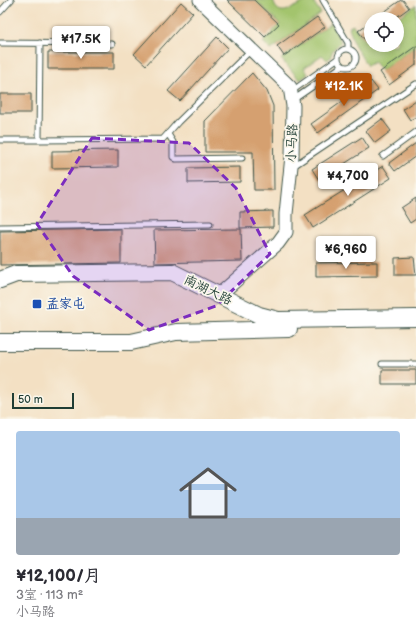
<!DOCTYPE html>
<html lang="zh">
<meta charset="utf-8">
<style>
body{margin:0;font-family:"Balsamiq Sans","LXGW WenKai TC",sans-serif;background:#f2f2f3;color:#2b2b33;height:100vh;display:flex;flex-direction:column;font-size:15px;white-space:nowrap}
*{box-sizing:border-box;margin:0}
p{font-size:13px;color:#7c7c81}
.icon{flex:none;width:22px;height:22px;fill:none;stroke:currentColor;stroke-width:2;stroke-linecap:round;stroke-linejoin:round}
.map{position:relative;height:419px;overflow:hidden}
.sheet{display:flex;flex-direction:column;background:#fff;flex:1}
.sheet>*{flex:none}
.tools{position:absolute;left:364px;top:12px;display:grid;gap:8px}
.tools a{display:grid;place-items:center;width:40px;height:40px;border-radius:50%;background:#fff;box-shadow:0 2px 10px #0003;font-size:20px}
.scale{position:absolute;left:12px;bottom:10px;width:62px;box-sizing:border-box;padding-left:4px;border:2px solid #1f3d34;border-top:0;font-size:11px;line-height:14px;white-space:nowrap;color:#1f3d34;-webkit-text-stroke:3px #fbf7ec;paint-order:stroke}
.price{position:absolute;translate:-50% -34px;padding:0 9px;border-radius:4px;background:#fff;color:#222;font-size:13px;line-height:26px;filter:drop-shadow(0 1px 2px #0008)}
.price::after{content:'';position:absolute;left:50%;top:24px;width:12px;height:9px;margin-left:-6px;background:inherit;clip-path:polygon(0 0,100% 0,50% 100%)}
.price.active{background:#b45309;color:#fff}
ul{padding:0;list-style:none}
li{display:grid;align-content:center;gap:8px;height:212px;padding:0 16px}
li span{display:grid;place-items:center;height:124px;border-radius:4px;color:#555}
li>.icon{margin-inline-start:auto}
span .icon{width:72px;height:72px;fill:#fffc;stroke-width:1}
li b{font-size:17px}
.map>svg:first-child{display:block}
</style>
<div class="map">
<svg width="416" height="419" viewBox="0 0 416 419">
<rect width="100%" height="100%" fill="#fbf7ec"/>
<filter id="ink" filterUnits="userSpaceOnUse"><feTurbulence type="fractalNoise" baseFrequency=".025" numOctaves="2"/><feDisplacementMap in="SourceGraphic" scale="8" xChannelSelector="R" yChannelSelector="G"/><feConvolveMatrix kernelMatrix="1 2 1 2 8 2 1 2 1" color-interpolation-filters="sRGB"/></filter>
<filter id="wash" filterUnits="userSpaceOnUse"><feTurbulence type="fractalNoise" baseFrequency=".012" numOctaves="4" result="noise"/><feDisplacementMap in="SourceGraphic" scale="16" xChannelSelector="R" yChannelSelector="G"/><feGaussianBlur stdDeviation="0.9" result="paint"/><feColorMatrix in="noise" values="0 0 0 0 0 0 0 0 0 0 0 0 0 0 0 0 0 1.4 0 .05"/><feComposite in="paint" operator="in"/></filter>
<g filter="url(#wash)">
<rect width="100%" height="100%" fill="#f3e0c3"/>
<path fill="#a3c46d" stroke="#618050" d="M255,0h18c6,25 26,0 39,0l9,13 -50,37 -8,-8 17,-18z
M416,5v41l-35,25 -7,-9 -7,4 -13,-22 -5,-17 4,-2 12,16 6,-4v8h26l-1,-26z
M331,23l10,19 -8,8 -3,8 -3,2 -5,-5 -18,13 4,6 -8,6 -19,-21z"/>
<g id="blocks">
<path fill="#d5a06f" d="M227,0h27l25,24 -14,13z
M401,0h2l6,8 -15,11h-20z
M181,2l12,11 -47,52 -12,-11z
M317,17l8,10 -41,29 -7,-10z
M371,21v15l-6,4 -7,-9z
M217,37l11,11 -48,53 -12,-10z
M416,46v19l-27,20 -9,-13z
M48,52h66v17h-66z
M252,73l15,18 6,15 1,84h-20l-1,-38h-48v-31z
M371,81l7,9 -60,43 -7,-9z
M0,94h31v19h-31z
M416,100v17l-6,3 -7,-11z
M382,119l9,12 -16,12 -9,-12z
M362,137l7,11 -50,32 -7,-11z
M416,143v13l-21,15 -6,-8z
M118,150v17l-66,1v-17z
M383,166l8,12 -78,50 -8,-13z
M240,167v15l-52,1v-15z
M416,198v21l-6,4 -9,-15z
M273,211v16l-33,1v-16z
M121,229v34l-121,2v-34z
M241,229l1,32 -87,2 -1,-33z
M414,257l2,18h-21v-17z
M377,262v14l-61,1v-14z
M382,370h34v14h-34z"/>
</g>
</g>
<g filter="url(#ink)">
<use href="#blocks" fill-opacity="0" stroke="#3f5549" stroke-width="1"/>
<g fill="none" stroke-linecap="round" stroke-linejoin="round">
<defs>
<path id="service" d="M323,0l25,43v6
M0,12l11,-12
M0,43l112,1
M338 58a9 9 0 1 1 18 0a9 9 0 1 1-18 0Z
M292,91l45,-32
M293,100l49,-34
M168,134l5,8v15l3,2 66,-1
M0,140h39l1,-97
M39,140l124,-1 15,-17 72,-71
M383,156l33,-24
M292,167l124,-83
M0,227l210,-3
M382,364h34"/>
<path id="tertiary" d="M200,0l90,87 3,19 -1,50 -6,58v18l-8,11 -59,52"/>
<path id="primary" d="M0,280l16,-6 156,-2 87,43 19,5 138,-2
M0,342h131l45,-10 113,-3"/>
</defs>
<use href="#service" stroke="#3f5549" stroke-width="7"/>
<use href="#tertiary" stroke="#3f5549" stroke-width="15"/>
<use href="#primary" stroke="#3f5549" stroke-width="18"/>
<use href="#service" stroke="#fff" stroke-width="5"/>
<use href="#tertiary" stroke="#fff" stroke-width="13"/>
<use href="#primary" stroke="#fff" stroke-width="16"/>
</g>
</g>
<path fill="#7b2cbf" fill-opacity="0.2" stroke="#7b2cbf" stroke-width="3" stroke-dasharray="8 5" stroke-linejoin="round" d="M92,138l97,5 47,45 34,66 -54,52 -67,24 -76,-54 -36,-52z"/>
<rect fill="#1a4fb4" stroke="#fbf7ec" stroke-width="1.5" x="32" y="299" width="10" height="10" rx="2"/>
<g text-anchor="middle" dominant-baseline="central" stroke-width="3.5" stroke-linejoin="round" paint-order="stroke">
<g font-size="13" fill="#1f3d34" stroke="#fbf7ec">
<text transform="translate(292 143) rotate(-88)">小马路</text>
<text transform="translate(208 290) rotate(26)">南湖大路</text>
</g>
<g font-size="13" fill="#164399" stroke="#fbf7ec" text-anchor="start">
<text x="46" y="304">孟家屯</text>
</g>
</g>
</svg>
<div class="tools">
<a><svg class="icon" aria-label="locate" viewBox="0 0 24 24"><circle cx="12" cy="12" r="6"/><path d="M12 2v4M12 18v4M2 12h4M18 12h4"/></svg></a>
</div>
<div class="scale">50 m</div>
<b class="price" style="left:81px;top:60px">¥17.5K</b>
<b class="price active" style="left:344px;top:107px">¥12.1K</b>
<b class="price" style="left:348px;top:197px">¥4,700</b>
<b class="price" style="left:346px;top:270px">¥6,960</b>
</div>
<section class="sheet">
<ul>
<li><span style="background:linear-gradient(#a9c7e8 70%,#9aa5b1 0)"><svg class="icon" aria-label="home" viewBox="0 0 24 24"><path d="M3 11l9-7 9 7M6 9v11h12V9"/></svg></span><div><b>¥12,100/月</b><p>3室 · 113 m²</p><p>小马路</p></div></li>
</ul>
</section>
